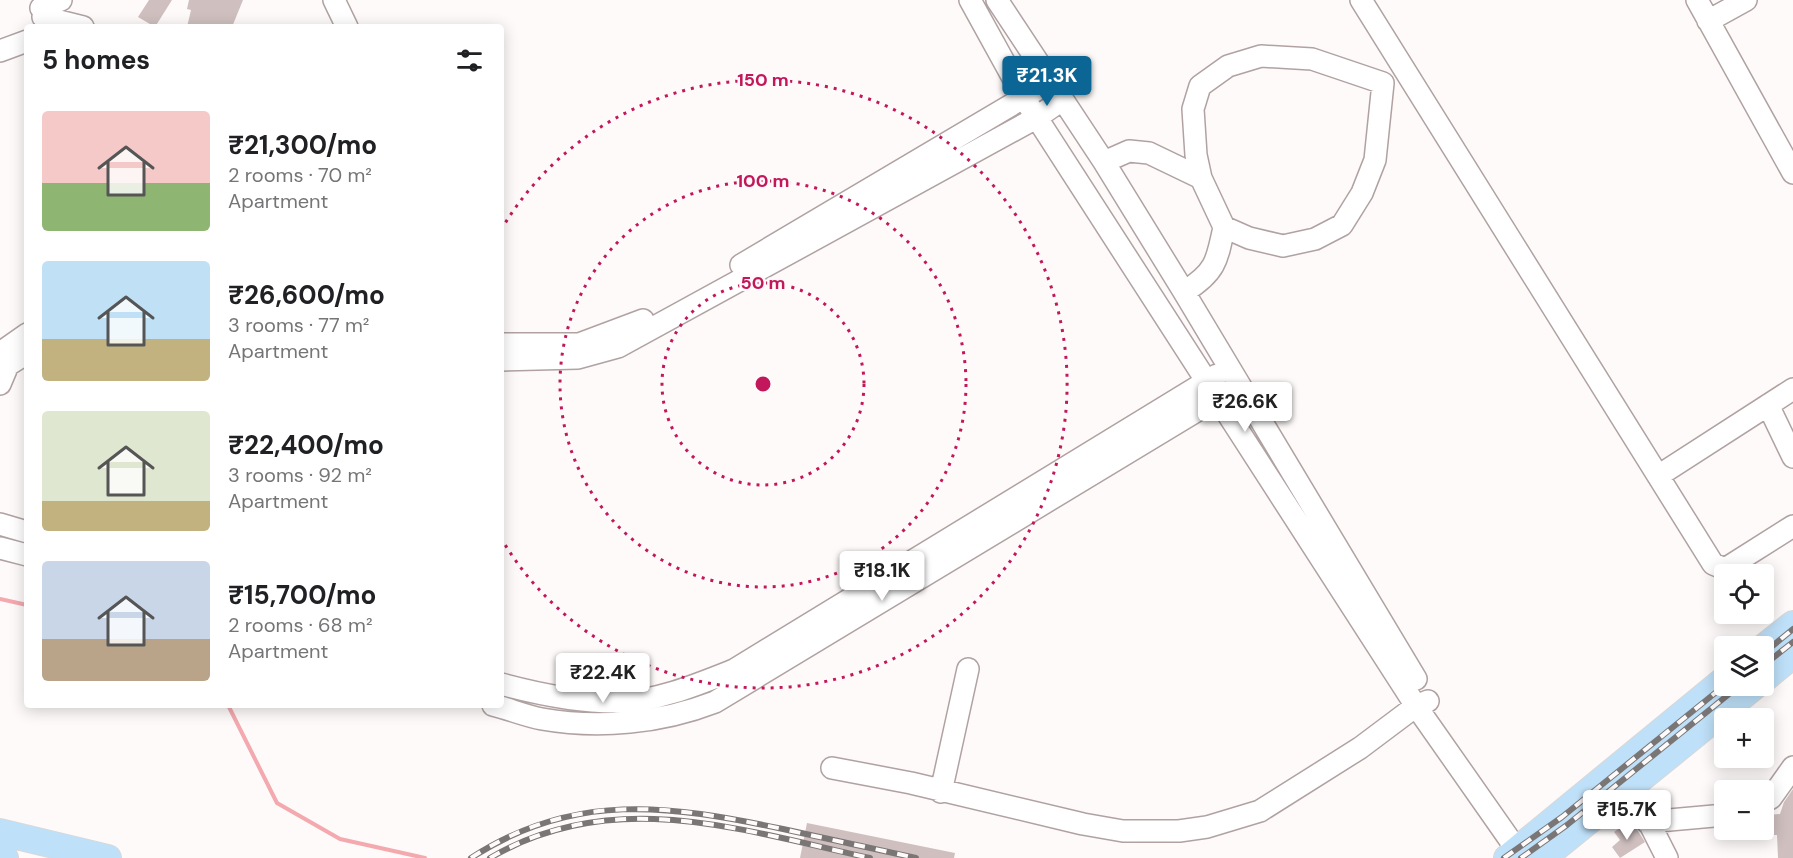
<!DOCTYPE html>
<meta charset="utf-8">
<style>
body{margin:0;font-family:"DM Sans",sans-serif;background:#f2f2f2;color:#202124;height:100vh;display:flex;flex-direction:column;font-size:22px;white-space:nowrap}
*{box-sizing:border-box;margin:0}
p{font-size:20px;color:#757577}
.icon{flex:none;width:33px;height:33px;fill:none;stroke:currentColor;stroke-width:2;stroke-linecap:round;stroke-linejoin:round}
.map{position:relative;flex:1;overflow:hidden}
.panel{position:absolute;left:24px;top:24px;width:480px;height:684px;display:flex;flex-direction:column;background:#fff;border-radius:6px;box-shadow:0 3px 15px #0003}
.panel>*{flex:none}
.tools{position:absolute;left:1714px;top:564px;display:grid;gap:12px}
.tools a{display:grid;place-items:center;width:60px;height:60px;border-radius:6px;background:#fff;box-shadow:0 3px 15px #0003;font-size:30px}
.price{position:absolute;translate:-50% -51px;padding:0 14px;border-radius:6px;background:#fff;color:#222;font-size:20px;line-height:39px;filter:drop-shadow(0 2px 3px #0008)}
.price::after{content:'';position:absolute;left:50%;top:36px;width:18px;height:14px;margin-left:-9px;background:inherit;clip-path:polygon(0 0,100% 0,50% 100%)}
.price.on{background:#0b6696;color:#fff}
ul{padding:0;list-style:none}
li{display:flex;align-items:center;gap:18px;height:150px;padding:0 18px}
li span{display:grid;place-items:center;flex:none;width:168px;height:120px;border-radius:6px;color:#555}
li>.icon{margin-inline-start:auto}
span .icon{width:72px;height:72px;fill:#fffc;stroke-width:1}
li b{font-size:26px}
h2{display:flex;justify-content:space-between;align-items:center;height:72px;padding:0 18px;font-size:26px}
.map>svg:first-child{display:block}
</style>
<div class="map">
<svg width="1793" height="858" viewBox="0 0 1793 858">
<rect width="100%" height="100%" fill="#fefafa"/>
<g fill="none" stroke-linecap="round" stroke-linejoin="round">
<path stroke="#f3a9ae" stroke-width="4" d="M0,599l27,6
M228,705l49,98 63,36 85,19"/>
</g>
<path fill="#cfbfbf" d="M149,0h23l-17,27 -17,-10z
M189,0h54l-11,27h-45l4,-17 -4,-1z
M1793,789v69h-15l-1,-23h-13v-20l16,-1 4,-12z
M807,823l148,30 -1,5h-154z
M1624,825l6,8 6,-5 9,14 -25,16 -8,-11 8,-7 -6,-8z"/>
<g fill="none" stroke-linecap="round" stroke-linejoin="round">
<defs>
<path id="minor" d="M334,0l13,27
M970,0l54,98 392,608 101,144
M997,0l107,162 80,130 232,387
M1361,0l352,564 12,5 68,-43
M1697,0l96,173
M41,8l20,-8
M43,17l40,10
M1708,21l38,-21
M0,51l27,-10
M1104,162l25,-11 20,2 52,25 -5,-23 -3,-46 7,-23 28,-20 33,-10 51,3 71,24 -8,77 -13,33 -20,32 -27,14 -32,7 -34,-8 -25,-11 -23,-49
M741,265l309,-183
M1184,292c31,-19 33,-30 40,-65
M501,344h78l64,-24
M0,353l27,-19
M501,360l77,-2 40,-11 418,-229 26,-18
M0,384l8,-19 19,-12
M1768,405l25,52
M1658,476l135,-87
M0,524l27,8
M0,548l27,7
M501,684c37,10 76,18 114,18 38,1 84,-18 119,-32l483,-295
M493,705c16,4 33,11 49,14 57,10 119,4 173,-17l513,-310
M832,768l79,15 172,41 40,7h56l28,-4 53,-16 100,-63 56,-42 12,-5
M1621,775l10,12 36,71
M941,792l27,-123
M1764,802l7,-4 22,-31
M1647,822l78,-7"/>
<path id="major" d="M1764,647l29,-23
M1764,679l29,-24
M0,832l108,26
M0,857l5,1
M1507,858l218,-179
M1543,858l212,-172"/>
</defs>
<use href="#minor" stroke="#b1a2a2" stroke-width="24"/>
<use href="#major" stroke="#d9d8d8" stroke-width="28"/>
<use href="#minor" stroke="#fff" stroke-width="21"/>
<use href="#major" stroke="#bee0f8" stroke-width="26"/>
<defs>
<path id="rail" d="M1764,653l29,-24
M1764,665l29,-23
M471,858c103,-67 198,-53 312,-29 44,10 89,19 133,29
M490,858c123,-72 251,-28 380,0
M1504,858l58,-41 163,-132
M1521,858l46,-33 172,-139"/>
</defs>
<use href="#rail" stroke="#7b7676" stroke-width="6"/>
<use href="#rail" stroke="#fefafa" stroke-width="4" stroke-dasharray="11" stroke-linecap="butt"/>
</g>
<g fill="none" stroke="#c2185b" stroke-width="3" stroke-dasharray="3 6">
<circle cx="763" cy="384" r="101"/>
<circle cx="763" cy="384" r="203"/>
<path d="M501 230A304 304 0 1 1 501 538"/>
</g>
<circle cx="763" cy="384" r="9" fill="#c2185b" stroke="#fefafa" stroke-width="3"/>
<g font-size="18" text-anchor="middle" font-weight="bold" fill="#c2185b" stroke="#fefafa" stroke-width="5" stroke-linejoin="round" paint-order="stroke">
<text x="763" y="86">150 m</text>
<text x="763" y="187">100 m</text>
<text x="763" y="289">50 m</text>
</g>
</svg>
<div class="tools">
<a><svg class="icon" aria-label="locate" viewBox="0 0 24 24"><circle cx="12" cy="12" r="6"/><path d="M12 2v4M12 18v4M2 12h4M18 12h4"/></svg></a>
<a><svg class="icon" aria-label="layers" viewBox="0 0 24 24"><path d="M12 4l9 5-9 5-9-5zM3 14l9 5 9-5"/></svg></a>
<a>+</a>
<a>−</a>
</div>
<b class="price on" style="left:1047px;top:107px">₹21.3K</b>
<b class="price" style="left:1245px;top:433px">₹26.6K</b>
<b class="price" style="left:882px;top:602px">₹18.1K</b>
<b class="price" style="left:603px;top:704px">₹22.4K</b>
<b class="price" style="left:1627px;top:841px">₹15.7K</b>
<section class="panel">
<h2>5 homes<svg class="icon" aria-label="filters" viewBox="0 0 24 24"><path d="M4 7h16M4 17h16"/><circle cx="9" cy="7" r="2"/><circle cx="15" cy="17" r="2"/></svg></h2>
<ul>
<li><span style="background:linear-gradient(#f6c9c9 60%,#8fb573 0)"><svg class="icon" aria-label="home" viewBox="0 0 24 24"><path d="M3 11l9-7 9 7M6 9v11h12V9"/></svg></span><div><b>₹21,300/mo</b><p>2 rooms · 70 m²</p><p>Apartment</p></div></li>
<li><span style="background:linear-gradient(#bfe0f5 65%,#c2b280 0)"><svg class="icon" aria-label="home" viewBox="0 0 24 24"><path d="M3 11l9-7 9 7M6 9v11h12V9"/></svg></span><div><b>₹26,600/mo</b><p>3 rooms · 77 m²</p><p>Apartment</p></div></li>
<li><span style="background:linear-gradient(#dfe7d0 75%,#c2b280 0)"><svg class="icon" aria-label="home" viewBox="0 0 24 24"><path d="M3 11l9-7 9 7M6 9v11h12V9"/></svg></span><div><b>₹22,400/mo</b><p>3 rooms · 92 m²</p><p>Apartment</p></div></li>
<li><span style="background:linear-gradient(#c9d6e8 65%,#b9a48a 0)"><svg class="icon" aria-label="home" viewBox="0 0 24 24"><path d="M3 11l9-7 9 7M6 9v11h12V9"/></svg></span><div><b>₹15,700/mo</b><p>2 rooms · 68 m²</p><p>Apartment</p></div></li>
</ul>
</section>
</div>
